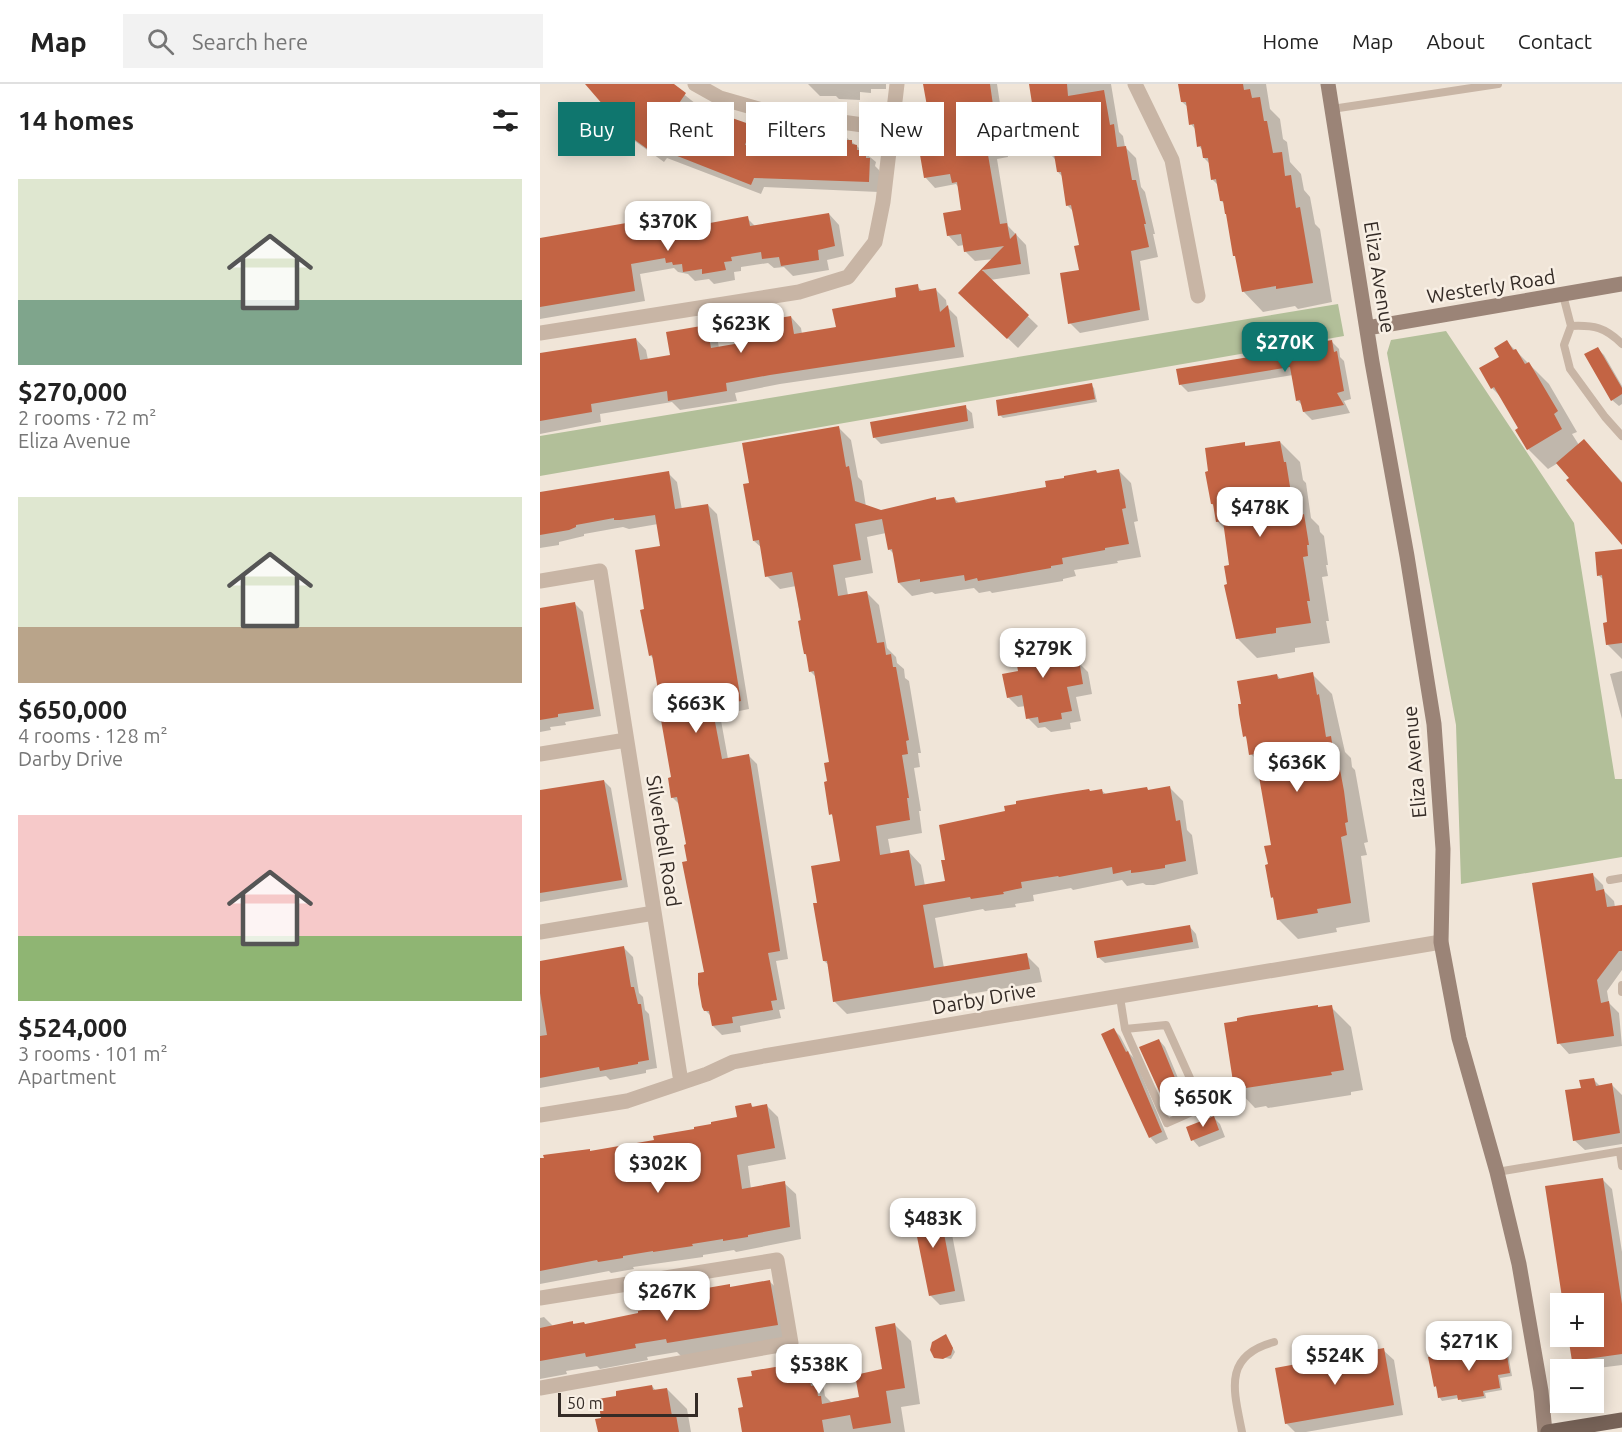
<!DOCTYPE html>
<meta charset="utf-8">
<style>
body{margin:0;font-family:Ubuntu,sans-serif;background:#f2f2f2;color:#222;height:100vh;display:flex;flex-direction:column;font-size:22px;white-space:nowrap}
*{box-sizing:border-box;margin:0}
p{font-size:20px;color:#767676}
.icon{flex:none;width:33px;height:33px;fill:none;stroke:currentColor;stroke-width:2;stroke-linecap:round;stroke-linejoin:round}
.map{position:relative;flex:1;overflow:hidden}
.details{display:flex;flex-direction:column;background:#fff;width:540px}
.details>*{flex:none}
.top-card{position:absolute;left:18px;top:18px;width:570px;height:54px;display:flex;gap:12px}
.tools{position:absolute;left:1010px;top:1209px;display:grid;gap:12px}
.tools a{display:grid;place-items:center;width:54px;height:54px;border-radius:0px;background:#fff;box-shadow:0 3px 15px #0003;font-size:30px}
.scale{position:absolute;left:18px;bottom:15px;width:140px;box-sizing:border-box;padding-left:6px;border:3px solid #342b26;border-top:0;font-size:16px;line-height:21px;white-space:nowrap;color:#342b26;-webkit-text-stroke:4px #f8efe4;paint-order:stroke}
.price{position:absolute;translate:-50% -51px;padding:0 14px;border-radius:12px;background:#fff;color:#222;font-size:20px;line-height:39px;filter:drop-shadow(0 2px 3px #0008)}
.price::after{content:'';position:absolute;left:50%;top:36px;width:18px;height:14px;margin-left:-9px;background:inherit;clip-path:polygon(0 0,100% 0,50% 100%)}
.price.active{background:#0f766e;color:#fff}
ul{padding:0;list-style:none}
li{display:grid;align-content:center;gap:12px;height:318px;padding:0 18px}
li span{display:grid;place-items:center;height:186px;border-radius:0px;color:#555}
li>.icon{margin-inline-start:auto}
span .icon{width:108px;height:108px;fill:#fffc;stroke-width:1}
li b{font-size:26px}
h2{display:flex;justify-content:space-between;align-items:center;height:72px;padding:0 18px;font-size:26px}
.chip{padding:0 21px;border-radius:0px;background:#fff;box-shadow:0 3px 15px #0003;font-size:21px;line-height:54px}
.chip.active{background:#0f766e;color:#fff}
header{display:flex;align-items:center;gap:36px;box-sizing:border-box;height:84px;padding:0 30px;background:#fff;border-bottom:2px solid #e0e0e0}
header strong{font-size:28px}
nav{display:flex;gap:33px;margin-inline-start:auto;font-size:21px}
.search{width:420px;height:54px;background:#f2f2f2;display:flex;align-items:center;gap:15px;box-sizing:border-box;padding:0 21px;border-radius:0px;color:#767676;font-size:22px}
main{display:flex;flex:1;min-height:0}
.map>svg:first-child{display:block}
</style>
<header>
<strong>Map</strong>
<div class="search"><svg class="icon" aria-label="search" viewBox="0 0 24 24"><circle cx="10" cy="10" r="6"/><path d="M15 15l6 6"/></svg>Search here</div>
<nav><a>Home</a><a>Map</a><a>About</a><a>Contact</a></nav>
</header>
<main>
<section class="details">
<h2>14 homes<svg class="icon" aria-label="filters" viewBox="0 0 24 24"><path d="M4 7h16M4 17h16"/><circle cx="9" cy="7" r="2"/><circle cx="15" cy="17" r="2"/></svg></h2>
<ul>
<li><span style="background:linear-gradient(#dfe7d0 65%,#7fa58c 0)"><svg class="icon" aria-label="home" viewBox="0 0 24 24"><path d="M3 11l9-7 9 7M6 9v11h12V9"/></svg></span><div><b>$270,000</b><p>2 rooms · 72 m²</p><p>Eliza Avenue</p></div></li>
<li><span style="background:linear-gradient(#dfe7d0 70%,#b9a48a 0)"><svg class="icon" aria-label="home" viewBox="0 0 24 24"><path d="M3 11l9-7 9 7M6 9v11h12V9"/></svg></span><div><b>$650,000</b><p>4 rooms · 128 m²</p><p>Darby Drive</p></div></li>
<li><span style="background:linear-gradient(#f6c9c9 65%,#8fb573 0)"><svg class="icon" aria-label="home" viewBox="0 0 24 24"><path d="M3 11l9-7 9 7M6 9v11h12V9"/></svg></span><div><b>$524,000</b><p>3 rooms · 101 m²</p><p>Apartment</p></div></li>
</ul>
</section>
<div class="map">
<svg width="1082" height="1348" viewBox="0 0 1082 1348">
<rect width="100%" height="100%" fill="#f0e5d8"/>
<path fill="#b2bf99" d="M798,220l6,32 -804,140v-40z
M906,247l128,192 41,256h7v78l-161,27 -5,-159 -69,-372 4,-13z"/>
<path fill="#0003" d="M47,0h84l25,20 -13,17 23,9 45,-3 10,10 -3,10 27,1 56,-15 35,29 -1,4 4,4v22l-115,-5 -3,7 -94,-36 -3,4 -46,-33 -10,-11 4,-5z
M268,0h78v5h-15v4l-11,-1v8l-21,-1 -3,-3h-16z
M384,0h73l11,73 -11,2 6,37 5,30 18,19 4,29 -40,6 48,46 -20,22 -57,-55 33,-34 -19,2 -10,-10 -1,-6 -6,1 -10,-11 15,-24 -4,-23 -3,-4 -21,4 -10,-11 9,-23v-19z
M491,0h80l8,48 4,4 2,11 11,11 5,29 4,5 10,42h-2l5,23 -18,4 9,59 -69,13 -10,-10 11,-52v-24l-8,-36 -6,-6 -4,-28 -5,-5 -2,-12 -11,-11 -4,-29 -5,-5z
M640,0h86l4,25 10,10 3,20 4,3 3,20 11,12 3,16 6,7 5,27 5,5 12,73 -34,7 -3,-3 -32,6 -20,-21 -18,-87 -4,-3 -2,-15 -7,-7 -2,-15 -6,-6 -1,-7 -4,-5 -3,-16 -5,-6 -3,-17 -6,-5z
M289,130l10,11 5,31 -17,4 2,10 -36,6 -9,-9 -10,1 -6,-5 -27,4v4l-7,1 1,8 -21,4 -5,-5 -14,2 -7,-7 -10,-2 -4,-4 -34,6 5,27 -105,18v-80l92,-15 8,8 58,-10 3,4 46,-8 9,9z
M377,202l6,6 13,-2 10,10 1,7 10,10 7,40 -184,27 -45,9 2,8 -57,9 -8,-8 -72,12 1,8 -61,12v-79l96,-16 10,11 2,10 24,-4 35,-29 10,10 2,11 35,-6 37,-25 10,11 1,6 35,-6 61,-30z
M791,257l8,8 1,8 4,4 7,38 -7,2 6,12 -38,7 -8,-8 -1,-6 -6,-6 -4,-25 -105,17 -8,-8z
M967,258l42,42 28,48 -5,2 7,11 5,-4 38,41v60l-64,-79 -10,6 -20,-20 -8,-21 -18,-30 -10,-10z
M1057,264l7,7 18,31v18l-3,2 -7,-6z
M551,301l3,3 3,14 -94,16 -3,-3z
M425,323l7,6 2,15 -93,16 -7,-7z
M298,343l13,13 7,37 4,4 4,26 15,4 55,-12 2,2 16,-3 6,6 88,-16 48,-17 3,3 19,-4 13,13 7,38 -4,1 7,35 -24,4 1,2 -44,7 2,6 -13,3v2l-71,12 -2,-2 -11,2 -5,-5 -39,6 -3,-2 -20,4 -13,-13 -5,-29 -5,-5 -3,-16 -19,4 6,36 -28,5 3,17 18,-3 13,13 8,43 9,9 1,6 7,6 1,9 4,3 12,72h-3l2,14 -6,1 7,43h-2l3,22 -34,6 3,16 18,-3 12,13 4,21 22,-4 144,-89 11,-2 5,4 40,-6 2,2 21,-3 13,13 4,29 5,5 6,39 -44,11h-8l-3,-2 -16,3 -5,-6 -49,10 -2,-2 -38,7 1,6 -19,3 1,3 -31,4 -2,-2 -48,9 9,50 82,-13 13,13 3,14 -195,32 -13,-13 -5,-36 -5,-4 -5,-57 23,-42 -7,-44 -4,-4 -3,-31 3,-20 -14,-85 -7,-7 -2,-14 -3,-3 -9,-68 -16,3 -13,-13 -5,-28 -8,-7z
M740,358l20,20 3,18 3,3 5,35 8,8 1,6 4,4 4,29h-2l2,11 -6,1 7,44h-3l4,22 -35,5v4l-38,6 -20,-20 -9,-52 3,-20 -6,-37 -8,-8 -2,-14 -3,-3 32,-60 3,3z
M128,389l9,9 5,28 26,-5 9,9 32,195 -29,6 8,44 20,-4 9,9 31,195 -12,2 9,48 -6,1 2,8 -41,8 1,6 -19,3 -9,-9 -1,-9 -7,-7v-37l-17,-110v-17l-8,-41 -8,-8 1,-18 -8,-58 -11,-62 -4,-4 -4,-45 16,-63 -4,-23 -29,5 -6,-2 -39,7v2l-25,6v3l-19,3v-54z
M1082,467v108l-15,-15 2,-20 -5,-44 -6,-5z
M35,520l8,8 18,104 -36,6 1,3 -16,2 1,3 -11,2v-123z
M506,553l5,6 7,-2 11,10 2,12 7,-1 10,10 4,22 -16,3 5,24 -11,2 1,6 -20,3 -6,-5 -7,1 -10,-10 -2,-12 -8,1 -10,-10 12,-24z
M1082,587v48l-12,-45z
M772,590l20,20 13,58 6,6 1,9 3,3 13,72 -4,1 3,12 -6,1 9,66 -34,6 1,4 -39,7 -20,-20 -3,-19 -3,-3 -3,-32 3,-19 -14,-85 -7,-7 -3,-14 -3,-4 32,-61 4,5z
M64,697l7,7 17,99 -88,15v-110z
M1052,790l11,11 1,6 10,10 1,6 7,-1v64l-15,21 2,12 10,10 3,33 -53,8 -10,-11z
M650,843l6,7 3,14 -94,15 -7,-6z
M84,864l9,9 6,36 4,4 2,13 4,4 8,54 -11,2v3l-36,7 -4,-4 -66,12v-124z
M791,923l20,20 12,63 -12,2v3l-83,13 -2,-2 -11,2 -20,-21 84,-78z
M574,946l6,6 9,17 6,6 33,80 -12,5 -6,-7z
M619,956l6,7 23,55 -16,6 -6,-6 -25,-55z
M1054,996l7,7 11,-2 10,10v49l-37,6 -11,-10 8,-51z
M211,1021l3,3 13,-2 11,11 8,42 -38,7 3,23 33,-6 12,11 5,45 -65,13 -2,-2 -31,5v2l-70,10 1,2 -23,4 -2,-2 -69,13v-124l116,-19 83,-22z
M673,1033l7,7 5,13 -26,10 -6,-7z
M1062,1095l10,10 10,63v113l-40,5 -9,-9 20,-25v-32z
M397,1119l11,11 17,87 -25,4 -10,-10z
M230,1198l13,12 7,43 -109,19 -4,-4 -30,5 1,3 -48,9 -3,-3 -31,5 1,3 -27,5v-61l4,-1 10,10 19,-4 2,2h11l79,-17 64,-22 3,2z
M355,1241l16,16 9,63 -19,3 4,25h-160l-1,-24 10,-31 33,-10 4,4 16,-3 16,16 2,12 6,6 30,-4 22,-28z
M406,1252l9,16 -4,7 -16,-3z
M964,1261l3,3 5,28 -12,2 2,12 -17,3 1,5 -24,4 -3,-4 -17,3 -2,-3 -2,-9 -3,-3z
M843,1266l11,10 9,55 -97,17h-11l-9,-9z
M112,1302l4,5 11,-2 20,20 4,23h-92l3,-13z"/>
<path fill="#c36444" d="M45,0h89l12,9 -15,22 34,13 7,-17 40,14 -7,20 38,2 1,-6 6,1 1,-4h8v-8l43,2 -1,8h11v4l5,1v5h9v8h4l-1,24 -115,-4 -3,7 -94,-37 -4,5 -47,-34 4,-6z
M383,0h67l9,63 -12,2 6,35 7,40 7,-1 3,16 6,-6 5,31 -39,6 47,45 -22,24 -49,-46 46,-47 -40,6 -3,-18 -14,2 -4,-23 18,-3 -4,-28 -5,1 -2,-9 -26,4 -4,-23 12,-2 -3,-18 3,-1z
M489,0h38l1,12 36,-6 6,35 4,-1 3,23 9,-1 6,34h4l10,44h-2l5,23 -18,4 9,59 -72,14 -8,-51 19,-3 -5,-24 5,-1 -8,-40 -5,1 -5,-34h-4l-4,-24 -9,2 -5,-35 -5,1z
M638,0h65l1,6 6,-1 2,9 8,-1 4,24h3l6,32 9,-1 3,24 6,-1 5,33 4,-1 13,76 -37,6v-3l-34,6 -7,-36h-2l-7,-42h-1l-2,-13h-3l-4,-22 -5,1 -3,-22h-5l-2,-12 -4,1 -3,-23 -5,1 -3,-23h-5z
M289,129l6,33 -17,4 1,10 -38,6 -2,-9 -17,2 -1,-7 -30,5 1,4 -8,1 2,8 -24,4v-5l-19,3 -1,-8 -9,1 -1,-3 -6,1 -1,-5 -34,6 4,27 -95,16v-69l92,-16 2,10 64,-11 1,4 49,-9 2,10z
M378,200l1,7 17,-3 4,24 8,-7 7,42 -185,28 -44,8 1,8 -59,10 -1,-10 -76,13 1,8 -52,9v-68l96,-15 4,22 30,-5 -4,-23 41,-7 4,23 41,-7 -3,-18 42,-7 3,18 42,-7 -4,-18 64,-12 -1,-9z
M792,256l2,12 3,-1 7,40 -7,2 7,12 -41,7 -3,-12 -4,1 -6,-34 -111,18 -3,-16 116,-19 -1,-3z
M967,256l6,10 3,-1 9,15 4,-2 29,49 -4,3 8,15 -35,21 -12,-20 3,-2 -24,-41 -3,2 -12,-21 20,-11 -5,-9z
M1058,263l24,41v6l-11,7 -27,-47z
M552,299l3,16 -97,17 -2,-16z
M426,321l2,16 -95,17 -3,-16z
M299,342l7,41 3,-1 6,35 26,9 55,-13v3l18,-3 2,6 90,-16 -1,-6 19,-3v-2l32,-6 1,3 22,-4 7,39 -4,1 7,35 -24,4v2l-43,8 1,6 -12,2v2l-73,13 -1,-3 -12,3 -1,-6 -44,7v-3l-22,4 -6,-34 -4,1 -6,-31 -27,5 6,36 -28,5 5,31 29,-5 10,52 7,-1 2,13 5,-1 2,13h3l13,73 -3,1 2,13 -6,1 7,43h-2l3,22 -34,6 4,29 29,-5 6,36 30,-5 -4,-21h4l-6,-35 66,-14 -1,-5 12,-2v-3l41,-7 32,-5 1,2 12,-2 1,5 44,-7 1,3 22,-4 6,35 4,-1 6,41 -21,4v3l-25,4 -9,1v-3l-18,4 -1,-7 -53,10 -1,-1 -37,6 1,6 -19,4 1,2 -33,5 -1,-2 -47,8 11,63 93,-15 3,16 -197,33 -6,-41h-4l-10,-58h4l-6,-37 29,-5 -8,-47 -3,1 -5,-33 3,-1 -3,-18 5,-1 -15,-91 -5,1 -3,-18h-2l-2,-10 -4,-23 3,-1 -9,-48 -27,5 -6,-37 -6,1 -10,-57 6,-1 -7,-40z
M1044,355l38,44v62l-56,-65 3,-2 -13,-15z
M740,357l4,21h2l7,43 6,-1 2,11 3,-1 5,31h-2l1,11 -5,1 7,44h-3l4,22 -35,5v5l-40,6 -12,-54 3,-1 -3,-18 5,-1 -6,-44 -7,1 -3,-18h-2l-6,-32 3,-1 -3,-23 40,-6v4z
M129,387l6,38 33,-5 33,197 -29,5 10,53 27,-5 31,197 -12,2 9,47 -6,1 2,9 -41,7 1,6 -21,3 -3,-15h-5l-2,-4 -4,-23v-11l6,-1 -22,-110 5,-1 -3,-16 2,-1 -9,-47 -6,1 -3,-20 3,-1 -10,-57 2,-1 -11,-64 -3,1 -9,-46 4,-1 -9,-59 25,-4 -5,-31 -35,5h-6v-2l-38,7v2l-7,3 -29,5v-43z
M1082,465v94l-16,2 -3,-22 4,-1 -5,-47 -5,1 -2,-24z
M35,518l19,107 -36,5v3l-18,3v-112z
M507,552l1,6 11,-2 4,23 16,-3 4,24 -16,3 5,24 -11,2 1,6 -23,4 -1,-6 -12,2 -4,-24 -15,3 -5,-24 16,-3 -4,-23 11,-3 -1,-5z
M773,588l4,23 2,-1 7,43 5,-1 2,13 3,-1 8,43 4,31 -3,1 2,12 -6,2 10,66 -34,6 1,4 -41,7 -4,-23 -2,1 -6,-33 3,-1 -4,-18 7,-1 -16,-91 -6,1 -3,-19 -3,1 -4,-23 -1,-10h3l-4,-23 40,-7 1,5z
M64,696l18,100 -82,13v-103z
M1053,789l3,18 8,-2 3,18 15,-2v46h-3l-22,29 4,23 8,-2 5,35 -57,8 -25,-161z
M650,841l3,17 -96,16 -3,-17z
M84,862l7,41h3l4,17h3l8,56 -11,2v2l-38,7 -1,-4 -59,11v-42l7,-1 -7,-42v-32z
M778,921v2l14,-2 12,65 -13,2 1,3 -86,13v-2l-12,2 -10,-65 13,-2v-3l9,-2z
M574,944l12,24 2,-1 34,81 -13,6 -48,-104z
M619,955l23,56 -18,7 -25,-55z
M1054,994l2,8 16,-3 8,50 -47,8 -8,-51 16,-2 -2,-8z
M211,1019l1,4 15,-3 8,44 -38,7 5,34 43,-8 5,46 -42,8v2l-25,4v-2l-31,5 1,2 -40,6v-1l-30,5v2l-25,4 -1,-2 -57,11v-113h4l-1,-3 47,-6v2l64,-11 -1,-4 41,-7v-2l17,-3v-2l26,-5 -2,-11z
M674,1032l5,14 -28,11 -5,-14z
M1063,1094l19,126v50l-50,7 -4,-25h25v-32h-30l-18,-118z
M398,1118l17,89 -26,5 -18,-89z
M230,1196l8,45 -111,18 -1,-4 -31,5 1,4 -50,9 -1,-4 -45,8v-33l33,-7v3l11,-2 1,2 53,-11v-2l25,-5 -2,-10 69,-12v3z
M355,1239l10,65 -19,3 5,32 -38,6 -3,-14 -28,5 2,12h-82l-4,-24 5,-1 -6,-29 15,-2 -1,-5 36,-6 1,5 19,-3 4,19 5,-1 2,11h3l1,8 37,-7 -4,-22 27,-6 -7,-42z
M406,1250l7,14 -2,7 -8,4 -9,-1 -4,-8 2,-8z
M965,1260l5,29 -12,2 2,13 -17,3 1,5 -26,4 -1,-5 -19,3 -2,-12 -2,1 -6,-30z
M844,1264l10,57 -109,19 -10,-56z
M112,1301l1,5 14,-2 5,28 4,-1 3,17h-81l-3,-13 6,-1 -3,-19 18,-3v-5z"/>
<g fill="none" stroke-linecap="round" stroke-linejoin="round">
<path stroke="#c8b5a5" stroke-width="8" d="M792,25l166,-25
M1023,211l8,31 -7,19 6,24 35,48 17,19
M1031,242c23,-1 34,1 51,18
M1070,796l12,-2
M1082,901v7
M580,913l5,32 42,94 36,-16 -37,-82 -41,4
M1080,1068l2,14
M957,1088l125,-21
M702,1348c-8,-41 -20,-76 32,-90"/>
<path stroke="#c8b5a5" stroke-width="15" d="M155,0l25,14 49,14 123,17
M595,0l37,76 26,136
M0,249l259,-41 49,-15 27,-35 8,-40 14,-118
M0,497l60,-10 81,511
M0,670l86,-14
M0,848l114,-19
M0,1031l87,-14 80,-27 26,-12 31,-6 677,-114
M0,1214l237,-38 14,83 -251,45"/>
<path stroke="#9b8477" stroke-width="15" d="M788,0l44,278 35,194 27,168 9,125 -2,93 18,96 38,134 22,92 22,127 4,41
M827,244l255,-44"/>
<path stroke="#766257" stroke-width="15" d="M1008,1348l74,-12"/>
</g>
<g text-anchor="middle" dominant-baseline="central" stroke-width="5" stroke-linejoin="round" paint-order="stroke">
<g font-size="20" fill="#342b26" stroke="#f8efe4">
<text transform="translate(840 193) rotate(81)">Eliza Avenue</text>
<text transform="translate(951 202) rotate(-9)">Westerly Road</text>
<text transform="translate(874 678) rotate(-95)">Eliza Avenue</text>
<text transform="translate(124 757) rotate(81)">Silverbell Road</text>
<text transform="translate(444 914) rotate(-10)">Darby Drive</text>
</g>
</g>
</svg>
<div class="tools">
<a>+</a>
<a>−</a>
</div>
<div class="scale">50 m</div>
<b class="price" style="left:128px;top:168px">$370K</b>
<b class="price" style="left:201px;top:270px">$623K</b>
<b class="price active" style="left:745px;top:289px">$270K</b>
<b class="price" style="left:720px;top:454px">$478K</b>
<b class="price" style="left:503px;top:595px">$279K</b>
<b class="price" style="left:156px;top:650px">$663K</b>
<b class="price" style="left:757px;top:709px">$636K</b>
<b class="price" style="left:663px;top:1044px">$650K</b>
<b class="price" style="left:118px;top:1110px">$302K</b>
<b class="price" style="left:393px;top:1165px">$483K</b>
<b class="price" style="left:127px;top:1238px">$267K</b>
<b class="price" style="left:929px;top:1288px">$271K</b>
<b class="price" style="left:795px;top:1302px">$524K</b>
<b class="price" style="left:279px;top:1311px">$538K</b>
<div class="top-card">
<a class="chip active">Buy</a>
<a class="chip">Rent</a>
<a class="chip">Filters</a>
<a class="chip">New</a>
<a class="chip">Apartment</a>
</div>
</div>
</main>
